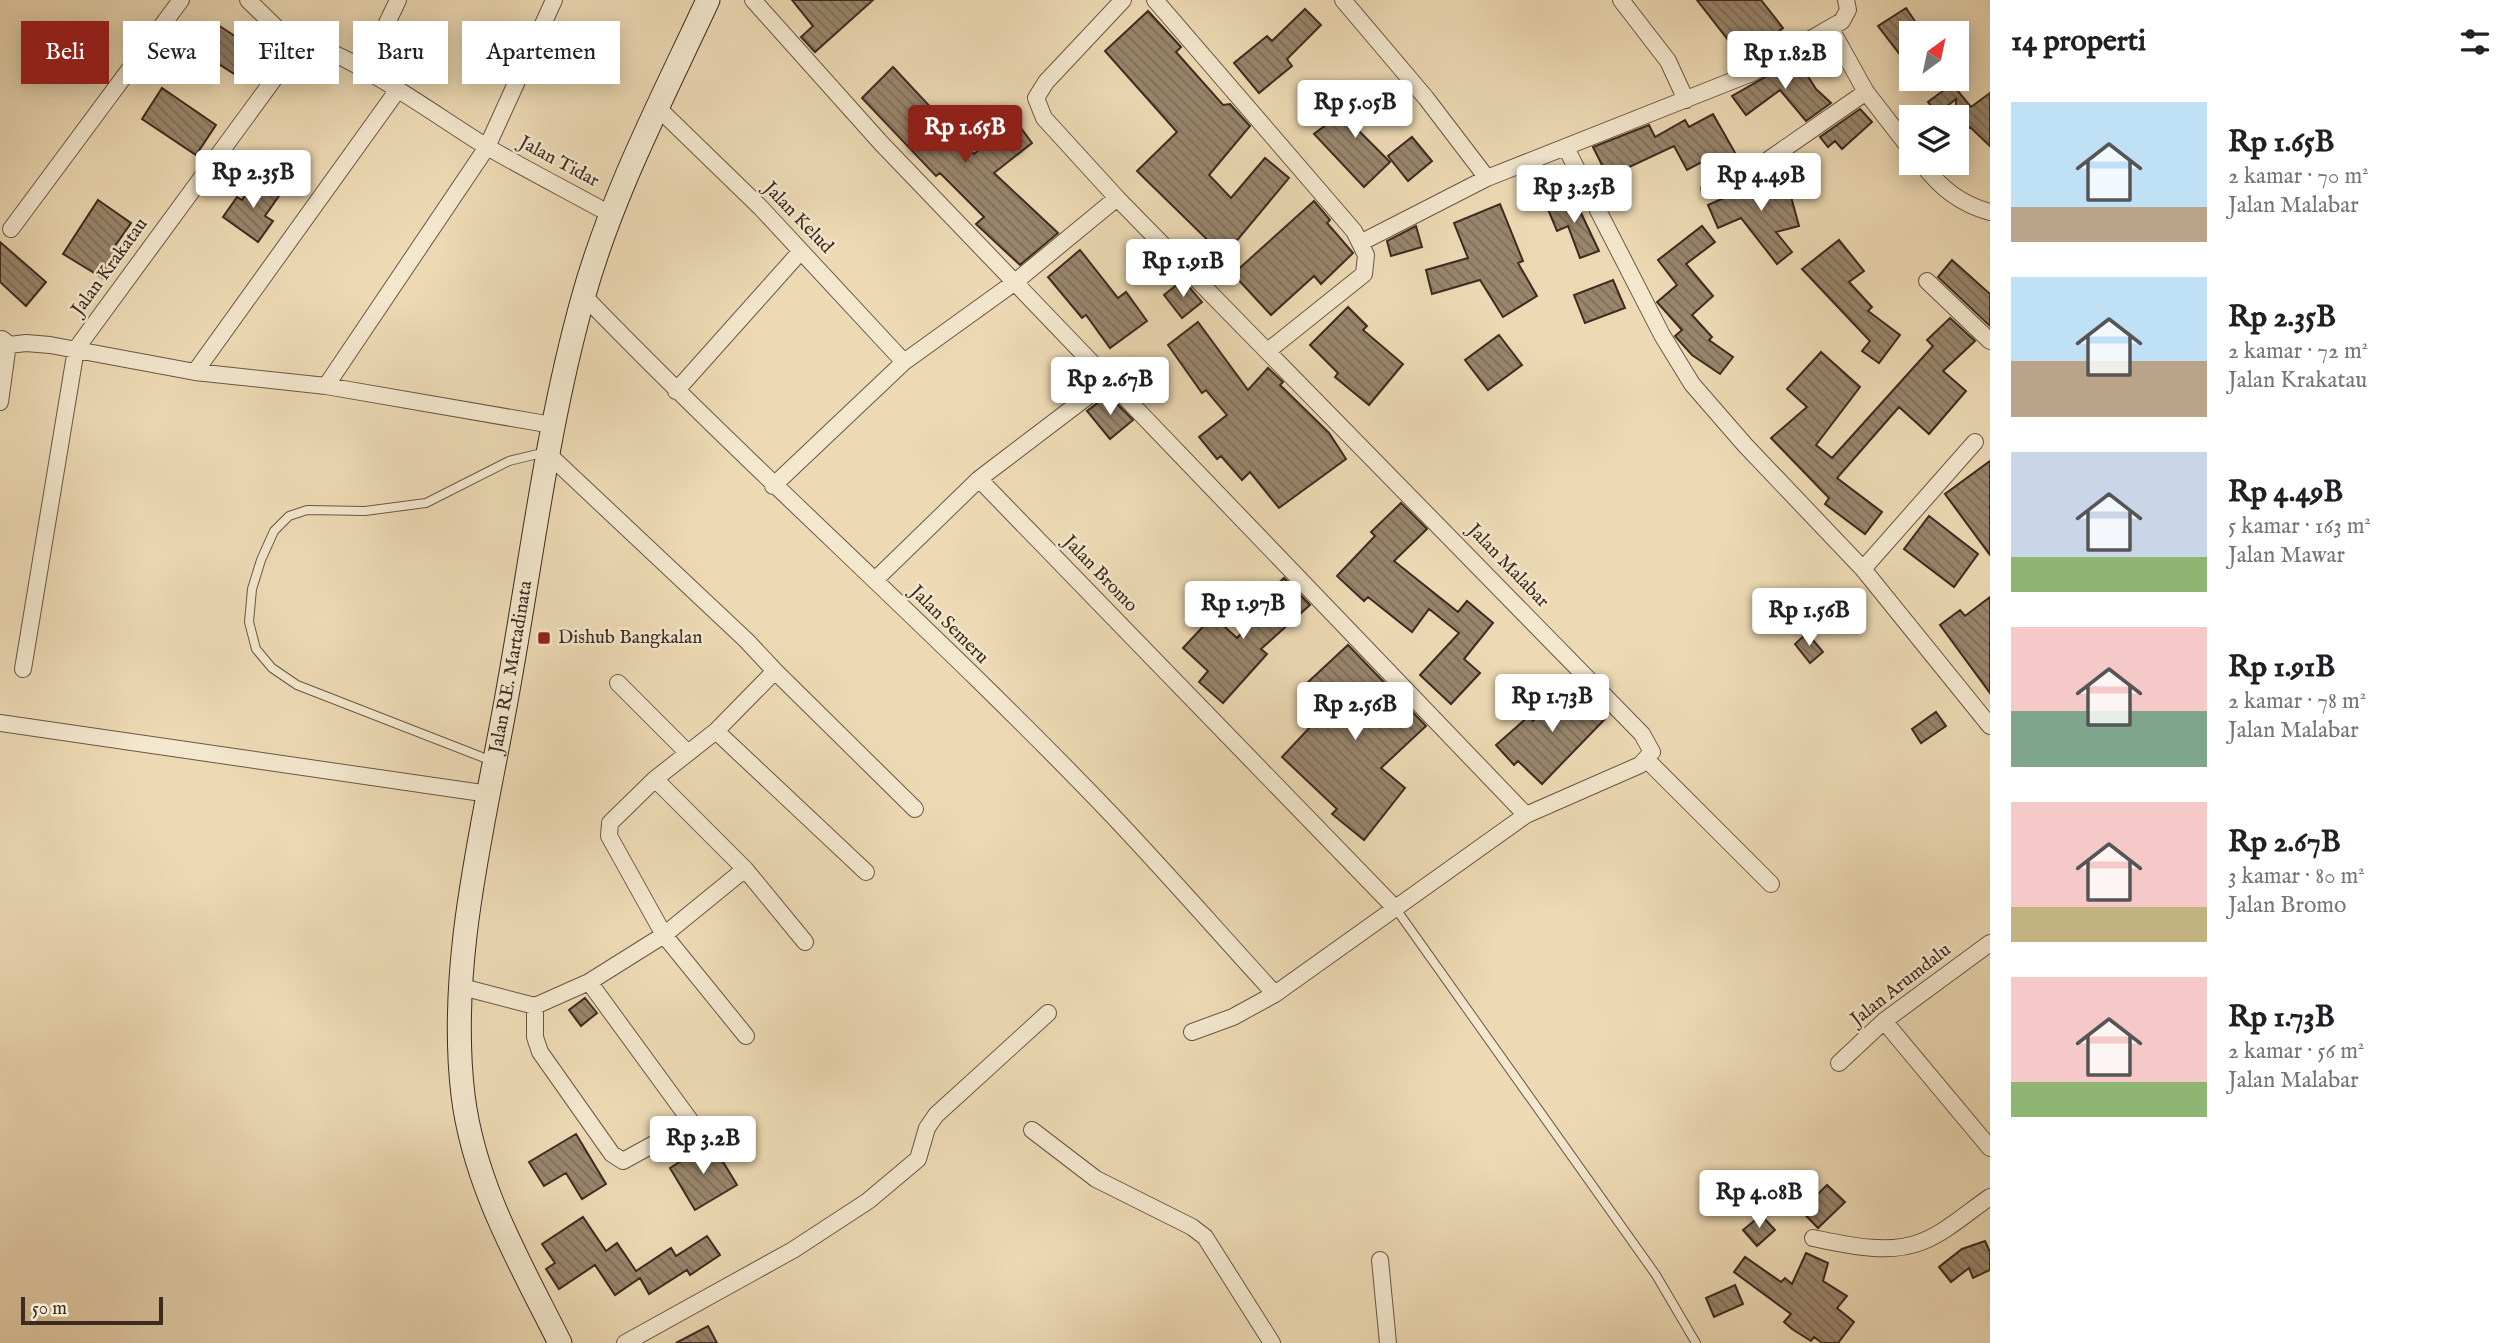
<!DOCTYPE html>
<html lang="id">
<meta charset="utf-8">
<style>
body{margin:0;font-family:"IM FELL English",serif;background:#f2f2f2;color:#202124;height:100vh;display:flex;flex-direction:column;font-size:26px;white-space:nowrap}
*{box-sizing:border-box;margin:0}
p{font-size:23px;color:#757577}
.icon{flex:none;width:38px;height:38px;fill:none;stroke:currentColor;stroke-width:2;stroke-linecap:round;stroke-linejoin:round}
.map{position:relative;flex:1;overflow:hidden}
.drawer{display:flex;flex-direction:column;background:#fff;width:525px}
.drawer>*{flex:none}
.hud{position:absolute;left:21px;top:21px;width:665px;height:63px;display:flex;gap:14px}
.needle{width:46px;rotate:33deg}
.fabs{position:absolute;left:1899px;top:21px;display:grid;gap:14px}
.fabs a{display:grid;place-items:center;width:70px;height:70px;border-radius:0px;background:#fff;box-shadow:0 4px 18px #0003;font-size:35px}
.scale{position:absolute;left:21px;bottom:18px;width:142px;box-sizing:border-box;padding-left:7px;border:4px solid #3e2a20;border-top:0;font-size:19px;line-height:24px;white-space:nowrap;color:#3e2a20;-webkit-text-stroke:5px #f3e7ce;paint-order:stroke}
.price{position:absolute;translate:-50% -60px;padding:0 16px;border-radius:7px;background:#fff;color:#222;font-size:23px;line-height:46px;filter:drop-shadow(0 2px 4px #0008)}
.price::after{content:'';position:absolute;left:50%;top:42px;width:21px;height:16px;margin-left:-10px;background:inherit;clip-path:polygon(0 0,100% 0,50% 100%)}
.price.on{background:#8f2418;color:#fff}
ul{padding:0;list-style:none}
li{display:flex;align-items:center;gap:21px;height:175px;padding:0 21px}
li span{display:grid;place-items:center;flex:none;width:196px;height:140px;border-radius:0px;color:#555}
li>.icon{margin-inline-start:auto}
span .icon{width:84px;height:84px;fill:#fffc;stroke-width:1}
li b{font-size:30px}
h2{display:flex;justify-content:space-between;align-items:center;height:84px;padding:0 21px;font-size:30px}
.tag{padding:0 24px;border-radius:0px;background:#fff;box-shadow:0 4px 18px #0003;font-size:24px;line-height:63px}
.tag.on{background:#8f2418;color:#fff}
main{display:flex;flex:1;min-height:0}
.map>svg:first-child{display:block}
</style>
<main>
<div class="map">
<svg width="1990" height="1343" viewBox="0 0 1990 1343">
<defs>
<pattern id="building-back-hatch" width="6" height="6" patternUnits="userSpaceOnUse" patternTransform="scale(1.75)"><rect width="6" height="6" fill="#99866d"/><path d="M-1 5l2 2M0 0l6 6M5-1l2 2" fill="none" stroke="#7e6e59"/></pattern>
</defs>
<rect width="100%" height="100%" fill="#eddab4"/>
<filter id="stains"><feTurbulence type="fractalNoise" baseFrequency=".00286" numOctaves="4"/><feColorMatrix values="0 0 0 0 .2 0 0 0 0 .09 0 0 0 0 .02 0 0 0 .5 -.17"/></filter>
<radialGradient id="worn" r=".72"><stop offset=".6" stop-color="#630" stop-opacity="0"/><stop offset="1" stop-color="#630" stop-opacity=".3"/></radialGradient>
<path fill="url(#building-back-hatch)" stroke="#3e2a20" stroke-width="2" d="M792,0h81l-58,52 -14,-15 12,-11z
M1697,0h64l22,28 -40,31z
M1906,8l17,25h-12v36l-33,-43z
M1305,9l16,16 -34,34 5,7 -33,27 -25,-30 33,-27 5,5z
M1148,11l33,36 -5,5 47,53 7,-1 20,22 -41,49 22,23 34,-40 24,20 -65,78 -87,-85 40,-39 -72,-81z
M218,25l35,23 -17,27 -36,-23z
M1797,59l19,30 15,14 -25,18 -26,-31 -34,25 -14,-19z
M893,67l81,87 41,-34 17,23 -38,30 64,60 -38,32 -44,-41 8,-7 -44,-44 -4,3 -74,-78z
M1952,84l19,23 19,-14v53l-20,-19 -14,10v-38l-19,15 -9,-12z
M162,88l54,37 -20,30 -54,-36z
M1371,91l13,16 -27,22 33,33 -26,25 -50,-53z
M1860,109l12,13 -30,27 -7,-8 -7,6 -8,-10z
M1713,114l25,44 -18,10 -7,-12 -26,14 -13,-24 -66,31 -15,-30 56,-22 6,12 30,-17 4,7z
M1412,137l20,24 -24,20 -20,-25z
M1784,171l15,55 -23,6 16,20 -15,12 -36,-46 -23,10 -10,-23z
M257,178l24,15 -16,23 8,5 -15,21 -35,-25 14,-20 5,3z
M1573,196l26,55 -19,7 -12,-32 -11,5 -10,-24z
M98,200l33,23 -16,23 7,4 -18,29 -41,-25z
M1314,201l16,19 -3,3 26,30 -32,31 -7,-8 -43,39 -38,-41z
M1500,204l23,57 -5,2 19,33 -34,21 -23,-37 -48,14 -6,-24 42,-12 -14,-35z
M1416,226l6,21 -31,9 -4,-15z
M1702,226l13,16 -29,22 27,32 -21,19 20,22 -3,3 24,17 -13,17 -28,-19 -17,-19 7,-6 -25,-28 20,-17 -19,-25z
M1839,240l25,31 -15,11 23,25 -4,4 32,24 -21,28 -17,-12 8,-10 -68,-72z
M0,242l46,40 -20,24 -26,-24z
M1080,250l38,48 8,-6 21,29 -37,27 -24,-33 -4,3 -34,-41z
M1952,260l38,34v32l-52,-49z
M1183,280l19,22 -20,16 -18,-23z
M1613,280l12,28 -40,15 -11,-28z
M1348,307l19,19 -4,4 40,34 -34,41 -34,-28 3,-4 -28,-28z
M1950,318l25,23 -32,30 23,20 -37,43 -30,-27 -62,71 45,34 -17,22 -40,-30 4,-6 -58,-60 36,-31 -20,-18 34,-37 39,35 -44,58 16,13 101,-112 -6,-6z
M1198,322l50,68 20,-22 15,14 -3,3 49,48 17,26 -67,49 -29,-36 -8,8 -21,-24 -4,3 -18,-22 28,-22 -21,-25 -4,3 -34,-48z
M1499,335l23,30 -34,25 -23,-30z
M1108,395l25,25 -23,19 -23,-28z
M1990,461v94l-45,-61z
M1401,503l26,26 -33,32 64,51 9,-11 26,22 -29,36 16,14 -29,31 -31,-29 39,-42 -30,-24 -17,23 -44,-35 -4,4 -27,-25 38,-40 -4,-4z
M1929,516l49,38 -24,33 -50,-38z
M1284,578l26,27 -49,44 6,5 -44,49 -24,-21 9,-11 -25,-23 30,-32 24,22 20,-21 -7,-8z
M1990,597v96l-50,-68 20,-15 5,6z
M1807,633l16,19 -13,11 -15,-19z
M1348,645l78,81 -45,42 24,20 -41,52 -32,-26 5,-5 -55,-52 47,-50 -22,-24z
M1570,684l35,35 -63,65 -24,-23 -4,4 -18,-20 33,-29 4,5z
M1936,712l10,14 -25,17 -9,-14z
M585,998l12,15 -16,13 -12,-16z
M576,1134l30,50 -24,15 -16,-26 -22,13 -15,-24z
M711,1142l26,43 -42,25 -25,-42z
M1804,1181l11,16 12,-12 18,17 -27,26 -33,-34z
M1761,1215l14,15 -18,16 -14,-16z
M583,1217l23,34 11,-8 19,28 35,-23 5,8 31,-20 13,19 -30,20 -3,-5 -38,24 -9,-16 -25,17 -20,-30 -36,24 -13,-20 9,-6 -13,-19z
M1985,1241l5,11v18l-17,8 -4,-10 -18,14 -12,-15 23,-18z
M1806,1253l22,10 -5,18 24,15 -10,12 17,14 -16,21h-16l-8,-6 -3,4 -19,-12 -8,-7 7,-8 -57,-42 11,-15 36,25 4,-4 7,6z
M1735,1285l8,19 -29,13 -8,-19z
M708,1326l9,17h-41z"/>
<g fill="none" stroke-linecap="round" stroke-linejoin="round">
<defs>
<path id="lane" d="M492,761l-195,-76 -25,-17 -16,-19 -7,-27 3,-33 9,-29 13,-29 15,-15 18,-6 58,1 61,-8 83,-42 37,-9
M1396,909l260,366 40,68"/>
<path id="street" d="M248,0l48,47
M753,0l128,143 645,672
M1155,0l199,231 12,24 -2,19 -95,76
M1343,0l83,98 61,80
M1621,0l47,61 18,39
M1831,29l35,63 45,58
M365,69l33,-69
M658,108l103,100 143,154
M1566,148l96,187 30,49 53,61 118,124 127,157
M1921,163c20,25 39,41 69,49
M1709,189l49,-22 108,-75
M1117,198l525,536 10,18 -12,13 -114,50 -251,179 -42,23 -41,15
M11,229l170,-229
M1362,242l125,-64 265,-105 90,-52 6,-11 -2,-10
M1927,281l63,60
M584,296c171,177 357,340 527,518 56,59 109,120 164,180
M0,346l26,-3 24,2 145,27 131,14 226,39
M195,372l202,-281
M326,386l161,-239 67,-147
M676,391l125,-140
M0,402l8,-58 -6,-5
M979,479l417,430
M773,486l131,-124 111,-80 102,-84 -73,-80 -8,-20 10,-16 77,-82
M1863,569l112,-127
M875,580l104,-101 129,-98
M23,669l53,-320 223,-304c31,-8 156,84 190,103 40,23 81,44 121,66
M775,671l140,138
M618,683l69,69
M0,723l489,71
M716,731l150,141
M1647,760l124,124
M655,779l-45,44 -1,13 55,99 82,101
M745,869l60,73
M462,987l73,19 54,-24 75,-47 81,-66 -90,-90 61,-48 59,-60 -28,-30 -201,-189
M535,1006v31l5,15 72,102 11,7 69,-38 -103,-141
M1884,1021l106,127
M1839,1063l45,-42 106,-78
M1032,1130l64,49 96,48 13,10 67,106
M1813,1238c34,7 75,17 108,4 24,-9 47,-30 69,-45
M1380,1260l8,83
M625,1343l168,-93 75,-49 50,-42 9,-31 9,-13 112,-102"/>
<g id="secondary">
<path id="s1" d="M560,1343c-40,-80 -86,-158 -97,-248 -15,-127 18,-258 41,-383 26,-138 41,-278 79,-414 29,-104 80,-201 125,-298"/>
</g>
</defs>
<use href="#lane" stroke="#6a5645" stroke-width="10"/>
<use href="#street" stroke="#6a5645" stroke-width="18"/>
<use href="#secondary" stroke="#3e2a20" stroke-width="25"/>
<use href="#lane" stroke="#f3e7ce" stroke-width="8"/>
<use href="#street" stroke="#f3e7ce" stroke-width="16"/>
<use href="#secondary" stroke="#f3e7ce" stroke-width="23"/>
</g>
<rect fill="#8f2418" stroke="#f3e7ce" stroke-width="2.5" x="537" y="631" width="14" height="14" rx="3.5"/>
<g text-anchor="middle" dominant-baseline="central" stroke-width="5" stroke-linejoin="round" paint-order="stroke">
<g font-size="19" fill="#3e2a20" stroke="#f3e7ce">
<text transform="translate(559 162) rotate(28)">Jalan Tidar</text>
<text transform="translate(798 218) rotate(46)">Jalan Kelud</text>
<text transform="translate(110 267) rotate(-54)">Jalan Krakatau</text>
<text transform="translate(1508 566) rotate(46)">Jalan Malabar</text>
<text transform="translate(1100 574) rotate(46)">Jalan Bromo</text>
<text transform="translate(949 625) rotate(45)">Jalan Semeru</text>
<text stroke="none"><textPath href="#s1" startOffset="700">Jalan RE. Martadinata</textPath></text>
<text transform="translate(1901 985) rotate(-38)">Jalan Arumdalu</text>
</g>
<g font-size="19" fill="#3e2a20" stroke="#f3e7ce" text-anchor="start">
<text x="558" y="638">Dishub Bangkalan</text>
</g>
</g>
<rect width="100%" height="100%" filter="url(#stains)"/>
<rect width="100%" height="100%" fill="url(#worn)"/>
</svg>
<div class="fabs">
<a><svg class="needle" viewBox="-14 -14 28 28"><path d="M0-13l5 13h-10z" fill="#e53935"/><path d="M0 13l5-13h-10z" fill="#757577"/></svg></a>
<a><svg class="icon" aria-label="layers" viewBox="0 0 24 24"><path d="M12 4l9 5-9 5-9-5zM3 14l9 5 9-5"/></svg></a>
</div>
<div class="scale">50 m</div>
<b class="price" style="left:1785px;top:91px">Rp 1.82B</b>
<b class="price" style="left:1355px;top:140px">Rp 5.05B</b>
<b class="price on" style="left:965px;top:165px">Rp 1.65B</b>
<b class="price" style="left:253px;top:210px">Rp 2.35B</b>
<b class="price" style="left:1761px;top:213px">Rp 4.49B</b>
<b class="price" style="left:1574px;top:225px">Rp 3.25B</b>
<b class="price" style="left:1183px;top:299px">Rp 1.91B</b>
<b class="price" style="left:1110px;top:417px">Rp 2.67B</b>
<b class="price" style="left:1243px;top:641px">Rp 1.97B</b>
<b class="price" style="left:1809px;top:648px">Rp 1.56B</b>
<b class="price" style="left:1552px;top:734px">Rp 1.73B</b>
<b class="price" style="left:1355px;top:742px">Rp 2.56B</b>
<b class="price" style="left:703px;top:1176px">Rp 3.2B</b>
<b class="price" style="left:1759px;top:1230px">Rp 4.08B</b>
<div class="hud">
<a class="tag on">Beli</a>
<a class="tag">Sewa</a>
<a class="tag">Filter</a>
<a class="tag">Baru</a>
<a class="tag">Apartemen</a>
</div>
</div>
<section class="drawer">
<h2>14 properti<svg class="icon" aria-label="filters" viewBox="0 0 24 24"><path d="M4 7h16M4 17h16"/><circle cx="9" cy="7" r="2"/><circle cx="15" cy="17" r="2"/></svg></h2>
<ul>
<li><span style="background:linear-gradient(#bfe0f5 75%,#b9a48a 0)"><svg class="icon" aria-label="home" viewBox="0 0 24 24"><path d="M3 11l9-7 9 7M6 9v11h12V9"/></svg></span><div><b>Rp 1.65B</b><p>2 kamar · 70 m²</p><p>Jalan Malabar</p></div></li>
<li><span style="background:linear-gradient(#bfe0f5 60%,#b9a48a 0)"><svg class="icon" aria-label="home" viewBox="0 0 24 24"><path d="M3 11l9-7 9 7M6 9v11h12V9"/></svg></span><div><b>Rp 2.35B</b><p>2 kamar · 72 m²</p><p>Jalan Krakatau</p></div></li>
<li><span style="background:linear-gradient(#c9d6e8 75%,#8fb573 0)"><svg class="icon" aria-label="home" viewBox="0 0 24 24"><path d="M3 11l9-7 9 7M6 9v11h12V9"/></svg></span><div><b>Rp 4.49B</b><p>5 kamar · 163 m²</p><p>Jalan Mawar</p></div></li>
<li><span style="background:linear-gradient(#f6c9c9 60%,#7fa58c 0)"><svg class="icon" aria-label="home" viewBox="0 0 24 24"><path d="M3 11l9-7 9 7M6 9v11h12V9"/></svg></span><div><b>Rp 1.91B</b><p>2 kamar · 78 m²</p><p>Jalan Malabar</p></div></li>
<li><span style="background:linear-gradient(#f6c9c9 75%,#c2b280 0)"><svg class="icon" aria-label="home" viewBox="0 0 24 24"><path d="M3 11l9-7 9 7M6 9v11h12V9"/></svg></span><div><b>Rp 2.67B</b><p>3 kamar · 80 m²</p><p>Jalan Bromo</p></div></li>
<li><span style="background:linear-gradient(#f6c9c9 75%,#8fb573 0)"><svg class="icon" aria-label="home" viewBox="0 0 24 24"><path d="M3 11l9-7 9 7M6 9v11h12V9"/></svg></span><div><b>Rp 1.73B</b><p>2 kamar · 56 m²</p><p>Jalan Malabar</p></div></li>
</ul>
</section>
</main>
